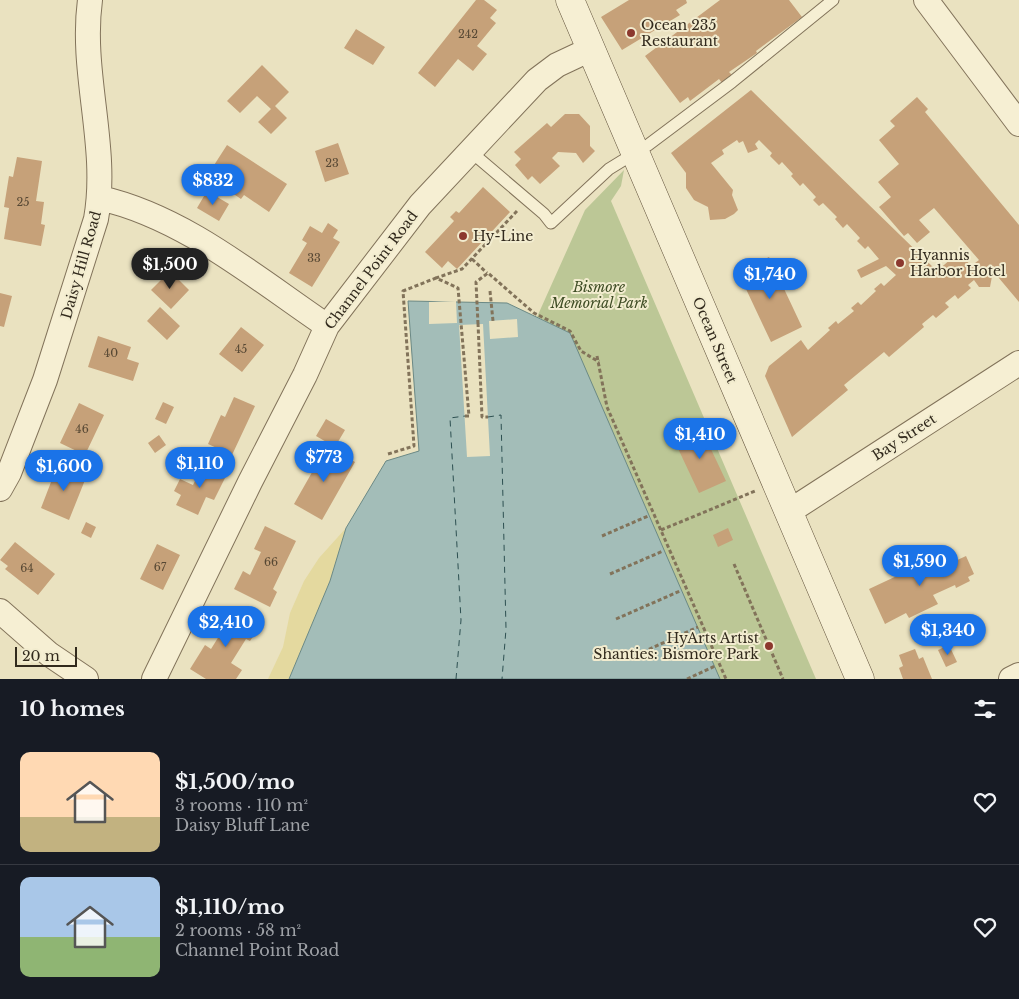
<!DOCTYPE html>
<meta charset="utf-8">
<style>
body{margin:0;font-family:"Libre Baskerville",serif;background:#20242c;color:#f1f3f6;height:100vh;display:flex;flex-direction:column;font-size:19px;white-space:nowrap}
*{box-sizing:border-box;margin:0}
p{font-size:16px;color:#9ea1a6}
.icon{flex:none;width:28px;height:28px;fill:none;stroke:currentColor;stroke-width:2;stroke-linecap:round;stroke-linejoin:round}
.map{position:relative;height:679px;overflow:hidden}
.drawer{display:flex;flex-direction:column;background:#171b24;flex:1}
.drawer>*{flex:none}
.scale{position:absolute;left:15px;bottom:12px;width:62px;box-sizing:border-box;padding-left:5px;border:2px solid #322a1d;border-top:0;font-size:14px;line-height:18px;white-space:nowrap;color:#322a1d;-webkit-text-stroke:4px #f2eccf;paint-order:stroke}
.price{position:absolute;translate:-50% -42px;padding:0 11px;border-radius:18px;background:#1a73e8;color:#fff;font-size:16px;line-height:32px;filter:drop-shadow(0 1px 2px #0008)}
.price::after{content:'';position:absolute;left:50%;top:30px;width:15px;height:11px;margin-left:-8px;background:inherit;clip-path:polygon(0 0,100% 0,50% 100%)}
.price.active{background:#222;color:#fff}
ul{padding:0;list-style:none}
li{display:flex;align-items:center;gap:15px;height:125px;padding:0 20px}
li+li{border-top:1px solid #363941}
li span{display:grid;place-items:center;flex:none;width:140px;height:100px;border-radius:10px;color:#555}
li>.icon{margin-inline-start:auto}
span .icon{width:60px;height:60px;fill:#fffc;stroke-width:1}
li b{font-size:21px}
h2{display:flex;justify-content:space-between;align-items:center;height:60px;padding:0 20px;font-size:21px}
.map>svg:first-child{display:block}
</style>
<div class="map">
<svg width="1019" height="679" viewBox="0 0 1019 679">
<rect width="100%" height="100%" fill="#eae2c0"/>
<path fill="#bcc796" d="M624,170l-3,16 -10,15 205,478h-97l-151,-347 -31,-15 48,-107z"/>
<path fill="#e4d99f" d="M346,528l-16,53 -41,98h-21l15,-32 7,-34 14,-32 15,-23z"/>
<path fill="#a3bdb8" stroke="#6b8985" d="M408,301l99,2 63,30 150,346h-431l41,-98 16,-53 40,-67 33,-10z"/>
<path fill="#eae2c0" d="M456,301l1,22 -28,1v-22z
M517,319l1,18 -28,2 -1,-18z
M483,324l7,132 -23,1 -8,-132z"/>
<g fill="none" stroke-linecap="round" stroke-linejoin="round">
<path stroke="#2d5051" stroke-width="1" stroke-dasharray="6 5" stroke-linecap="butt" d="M488,417l13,-2 5,214 -4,50
M456,679l5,-59 -11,-202 15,-2"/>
</g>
<path fill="#c6a179" d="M476,0h8l13,10 -7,8 6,5 -19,23 10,8 -14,17 -15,-12 -23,28 -17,-14z
M629,0h57l1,3 -11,7 4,5 -58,35 -21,-33z
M720,0h69l13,17 -46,34 1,2 -28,19 3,3 -10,8 -3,-4 -29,22 -2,-4 -8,6 -35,-47z
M356,29l29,18 -12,18 -29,-17z
M262,65l27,27 -14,14 12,12 -16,16 -13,-12 13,-13 -14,-13 -17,17 -13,-12z
M751,90l186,181 22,-19 12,14 8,-6 -45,-52 -15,12 11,12 -13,11 -9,-10 -4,3 -25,-29 12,-10 -13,-15 21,-18 -20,-24 16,-14 -5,-5 27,-24 11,12 -3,3 94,113v77l-26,-31 -3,16h-11l-5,-7 -6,5 3,3 -13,11 -3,-4 -10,8 4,4 -13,11 -3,-3 -11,9 2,3 -35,30 -5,-5 -40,33 4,5 -56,47 -27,-61 4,-10 32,-26 7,10 22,-20 -2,-2 8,-7 2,3 16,-13 -3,-3 7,-6 3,3 15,-14 -2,-2 7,-6 3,3 12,-11 -10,-9 -25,12 -4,-8 22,-11 -11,-13 -3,3 -8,-8 3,-3 -13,-14 -4,4 -8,-9 2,-2 -14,-14 -4,3 -6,-6 3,-3 -13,-14 -3,3 -9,-10 2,-2 -11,-12 -3,3 -9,-9 2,-3 -13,-13 -4,4 3,5 -10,4 -5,-12 -4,2 -2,-3 -15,10 2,4 -13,9 22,27 -1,5 6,15 -4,4 -9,5 -15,1 -2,-13 -14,-7 -8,-12v-15l-15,-20z
M565,114h14l11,12v20l5,5 -12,12 -7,-10 -18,-1 -6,6 8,8 -20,18 -8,-8 -4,4 -13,-15 6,-6 -7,-7 33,-29 4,4z
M338,143l11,31 -24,8 -10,-31z
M227,145l60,39 -18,28 -25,-17 -3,4 -34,-23z
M17,157l25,4 -6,40 8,1 -3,22 4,1 -4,21 -37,-7 5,-31 -5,-1 5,-31 4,1z
M483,187l27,25 -53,57 -9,-8 -6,7 -17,-16 29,-31 -4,-4 6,-6 3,2z
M207,191l22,13 -10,17 -22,-13z
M328,223l10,7 -5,8 7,4 -28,45 -23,-14 18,-30 -5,-3 8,-14 12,7z
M769,257l33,70 -31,15 -33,-70z
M170,271l19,19 -18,19 -20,-19z
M0,293l12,3 -8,31 -4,-1z
M160,307l20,19 -13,14 -20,-19z
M241,327l23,18 -22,27 -23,-18z
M98,336l33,11 -4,12 12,4 -6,18 -45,-14z
M234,397l21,9 -23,49 -24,-11 13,-29 4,2z
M163,402l11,5 -8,17 -11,-5z
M79,403l25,12 -19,40 -25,-12z
M326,419l19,11 -10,17 -19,-11z
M701,428l25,53 -27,12 -25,-53z
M159,435l7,10 -11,8 -7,-10z
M327,446l28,16 -33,58 -28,-16z
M204,463l23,11 -13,26 -8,-3 -8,18 -22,-10 5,-10 -7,-4 6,-12 13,6z
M58,464l29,11 -18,45 -28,-12z
M86,522l10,5 -5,11 -10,-5z
M265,526l31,15 -23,48 4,3 -7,15 -36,-18 9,-18 7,4 11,-23 -7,-3z
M728,528l5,12 -15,7 -5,-12z
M15,542l40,32 -17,21 -33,-26 3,-3 -8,-6z
M157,544l23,11 -17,35 -23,-11z
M948,552l5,10 13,-6 8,18 -6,3 2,4 -14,7 -1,-3 -22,10 5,9 -29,14 -3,-5 -21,11 -16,-35z
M229,607l31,19 -10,15 -4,-2 -15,24 11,7 -6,9h-30l-16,-10 15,-24 6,4 15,-24 -6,-3z
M949,645l8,17 -11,5 -8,-17z
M915,649l4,10 4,-2 9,22h-29l-4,-11 4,-2 -4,-11z"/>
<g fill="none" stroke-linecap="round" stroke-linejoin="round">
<defs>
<path id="service" d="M470,151l74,63 7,9 58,-54 39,-24 84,-63 101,-82"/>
<path id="minor" d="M926,0l93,124
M100,198c84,19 156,80 227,128
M0,489l9,-16 36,-93 51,-161c13,-73 -16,-146 -6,-219
M790,511l229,-148
M0,611l49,43 37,25
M154,679l96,-197 55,-107 22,-49 93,-121 117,-125 20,-15 34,-16
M1011,679l8,-4"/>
<path id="secondary" d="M570,0l290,679"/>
</defs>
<use href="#service" stroke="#82735a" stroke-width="13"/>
<use href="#minor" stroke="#82735a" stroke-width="26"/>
<use href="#secondary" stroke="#63543d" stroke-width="29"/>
<path stroke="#82735a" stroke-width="3" stroke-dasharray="4 2.5" stroke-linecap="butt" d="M472,259l15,14
M490,291l3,30
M478,323l4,94h6
M478,324l-2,-42 12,-9 46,40 36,18 11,20 18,11
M597,356l10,51 119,272
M465,416h4l-11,-128 -22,-10 26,-9 55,-58
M388,454l26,-8 -11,-155 33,-13
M661,530l94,-39
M602,536l46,-20
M734,564l49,115
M610,574l53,-23
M616,619l64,-28
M643,652l55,-25
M687,679l28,-13"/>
<use href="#service" stroke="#f6efd3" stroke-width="11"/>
<use href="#minor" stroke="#f6efd3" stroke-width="24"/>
<use href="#secondary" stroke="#f6efd3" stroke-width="28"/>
</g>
<g fill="#8c382e" stroke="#f2eccf" stroke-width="2">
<circle cx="631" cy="33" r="5"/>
<circle cx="463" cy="236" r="5"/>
<circle cx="900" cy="263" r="5"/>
<circle cx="769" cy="646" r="5"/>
</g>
<g text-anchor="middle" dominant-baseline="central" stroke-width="4" stroke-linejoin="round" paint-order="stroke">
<g font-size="11" fill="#574834">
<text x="468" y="34">242</text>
<text x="332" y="163">23</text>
<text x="23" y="202">25</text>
<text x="314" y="258">33</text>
<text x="241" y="349">45</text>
<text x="111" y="353">40</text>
<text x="82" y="429">46</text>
<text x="271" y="562">66</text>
<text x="160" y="567">67</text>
<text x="27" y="568">64</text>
</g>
<g font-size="14" fill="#322a1d" stroke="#f2eccf" text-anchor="start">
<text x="641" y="25">Ocean 235<tspan x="641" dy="16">Restaurant</tspan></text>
<text x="473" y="236">Hy-Line</text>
<text x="910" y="255">Hyannis<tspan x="910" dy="16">Harbor Hotel</tspan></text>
<text x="759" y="638" text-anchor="end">HyArts Artist<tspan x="759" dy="16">Shanties: Bismore Park</tspan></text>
</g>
<g font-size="14" fill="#322a1d" stroke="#f2eccf">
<text transform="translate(81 265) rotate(-74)">Daisy Hill Road</text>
<text transform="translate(371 270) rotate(-53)">Channel Point Road</text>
<text transform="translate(715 340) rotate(67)">Ocean Street</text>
<text transform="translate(904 437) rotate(-33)">Bay Street</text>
</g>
<g font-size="14" font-style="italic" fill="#3f4d25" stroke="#f2eccf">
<text x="599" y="287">Bismore<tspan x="599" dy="16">Memorial Park</tspan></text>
</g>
</g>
</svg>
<div class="scale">20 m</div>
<b class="price" style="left:213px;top:206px">$832</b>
<b class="price active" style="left:170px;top:290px">$1,500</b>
<b class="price" style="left:770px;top:300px">$1,740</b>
<b class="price" style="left:700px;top:460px">$1,410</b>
<b class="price" style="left:324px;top:483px">$773</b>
<b class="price" style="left:200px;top:489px">$1,110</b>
<b class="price" style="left:64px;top:492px">$1,600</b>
<b class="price" style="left:920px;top:587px">$1,590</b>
<b class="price" style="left:226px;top:648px">$2,410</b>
<b class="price" style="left:948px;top:656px">$1,340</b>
</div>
<section class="drawer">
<h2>10 homes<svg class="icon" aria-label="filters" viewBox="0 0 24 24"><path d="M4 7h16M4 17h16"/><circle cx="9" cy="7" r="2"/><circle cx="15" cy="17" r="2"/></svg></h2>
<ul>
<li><span style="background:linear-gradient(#ffd9b3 65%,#c2b280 0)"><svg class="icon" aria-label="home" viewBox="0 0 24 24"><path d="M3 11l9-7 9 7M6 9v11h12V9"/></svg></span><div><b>$1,500/mo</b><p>3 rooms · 110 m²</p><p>Daisy Bluff Lane</p></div><svg class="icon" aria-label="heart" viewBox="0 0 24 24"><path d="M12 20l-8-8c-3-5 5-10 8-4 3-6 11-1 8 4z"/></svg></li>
<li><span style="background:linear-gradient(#a9c7e8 60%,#8fb573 0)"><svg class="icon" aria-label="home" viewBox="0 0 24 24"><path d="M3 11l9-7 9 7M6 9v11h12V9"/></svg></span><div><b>$1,110/mo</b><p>2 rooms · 58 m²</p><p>Channel Point Road</p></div><svg class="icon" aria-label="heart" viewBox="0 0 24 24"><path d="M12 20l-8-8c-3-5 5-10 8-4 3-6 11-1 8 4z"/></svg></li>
</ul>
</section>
